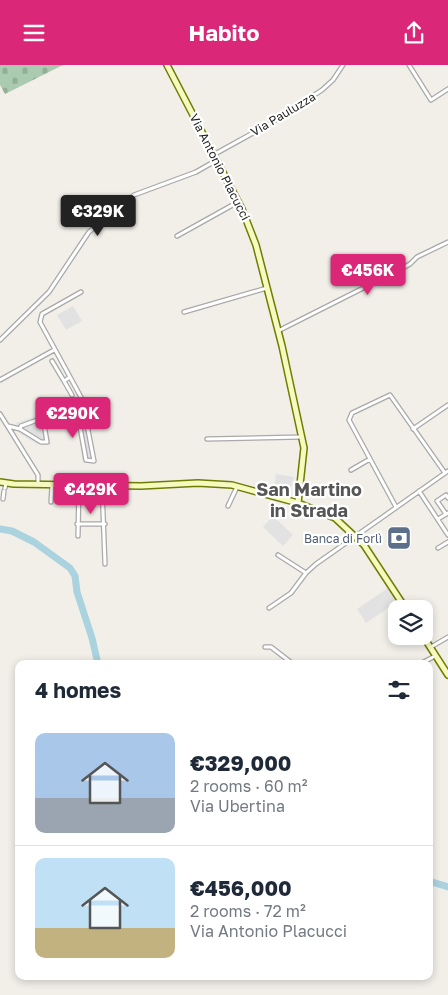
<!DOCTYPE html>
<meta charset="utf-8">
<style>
body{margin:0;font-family:"Golos Text",sans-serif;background:#f2f2f3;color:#1f2937;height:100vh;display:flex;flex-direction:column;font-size:19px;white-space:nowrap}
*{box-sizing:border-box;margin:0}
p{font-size:16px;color:#747a83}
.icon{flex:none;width:28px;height:28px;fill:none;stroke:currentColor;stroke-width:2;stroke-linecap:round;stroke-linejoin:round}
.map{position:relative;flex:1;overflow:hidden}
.drawer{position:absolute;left:15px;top:595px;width:418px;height:320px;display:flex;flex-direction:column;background:#fff;border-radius:10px;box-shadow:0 2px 8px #0003}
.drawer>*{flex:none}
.controls{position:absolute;left:388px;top:535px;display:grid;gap:10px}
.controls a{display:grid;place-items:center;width:45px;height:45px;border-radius:10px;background:#fff;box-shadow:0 2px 8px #0003;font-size:25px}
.price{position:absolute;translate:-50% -42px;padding:0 11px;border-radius:5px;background:#db2777;color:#fff;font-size:16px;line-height:32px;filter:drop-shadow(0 1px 2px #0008)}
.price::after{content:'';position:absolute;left:50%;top:30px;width:15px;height:11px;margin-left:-8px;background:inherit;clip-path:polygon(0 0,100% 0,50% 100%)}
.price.on{background:#222;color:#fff}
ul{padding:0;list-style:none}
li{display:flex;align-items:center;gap:15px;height:125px;padding:0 20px}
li+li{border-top:1px solid #e0e1e3}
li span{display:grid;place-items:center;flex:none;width:140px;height:100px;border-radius:10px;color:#555}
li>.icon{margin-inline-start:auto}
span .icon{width:60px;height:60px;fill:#fffc;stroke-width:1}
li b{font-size:21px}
h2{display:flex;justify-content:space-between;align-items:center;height:60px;padding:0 20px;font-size:21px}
header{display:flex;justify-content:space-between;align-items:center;height:65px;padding:0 20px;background:#db2777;color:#fff;font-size:22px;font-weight:700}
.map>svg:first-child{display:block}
</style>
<header><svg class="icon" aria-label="menu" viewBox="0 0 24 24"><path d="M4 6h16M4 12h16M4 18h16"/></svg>Habito<svg class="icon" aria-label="share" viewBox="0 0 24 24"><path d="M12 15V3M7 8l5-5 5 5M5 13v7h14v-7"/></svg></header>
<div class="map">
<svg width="448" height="930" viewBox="0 0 448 930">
<defs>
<pattern id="cemetery-stones" width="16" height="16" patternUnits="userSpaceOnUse" patternTransform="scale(1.25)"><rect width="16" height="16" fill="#aacbaf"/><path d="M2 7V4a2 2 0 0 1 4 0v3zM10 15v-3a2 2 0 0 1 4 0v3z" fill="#92ae96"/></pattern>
<pattern id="park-crowns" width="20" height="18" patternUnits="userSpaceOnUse" patternTransform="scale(1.25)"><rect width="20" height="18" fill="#c8facc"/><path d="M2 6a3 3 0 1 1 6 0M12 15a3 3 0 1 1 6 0" fill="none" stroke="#acd6af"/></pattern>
</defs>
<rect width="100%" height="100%" fill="#f2efe9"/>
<path fill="url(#cemetery-stones)" d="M0,0h63l-58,29 -5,-9z"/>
<path fill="url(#park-crowns)" d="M76,332l4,14 -33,9 -2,-5z"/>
<path fill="#e2e2e2" d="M73,241l9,15 -16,9 -9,-15z
M87,346l9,52h-13l-7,-48z
M44,348l7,32 -14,-1 -18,-11 -3,-10z
M276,409l18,3 -5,17 -15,-4z
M273,451l20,19 -10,11 -20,-19z
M388,523l9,14 -31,21 -9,-14z"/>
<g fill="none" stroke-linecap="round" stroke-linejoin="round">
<path stroke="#aad3df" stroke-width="7" d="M0,464l12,2 22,11 36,26 5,8 2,16 15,46 6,26
M429,816l19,6"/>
<defs>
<path id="minor" d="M409,0l22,35 17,-11
M215,89l56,-31 51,-33 11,-10 10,-15
M177,171l61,-34
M81,227l-39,22 -2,8 42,77 12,62 -8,-1 -8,-44 7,-1
M184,247l83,-24
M278,266l121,-61 11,-6 7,-7 31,-15
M0,275l49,-48 40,-60 45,-37 62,-23 21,-12
M52,296l12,20
M70,312l-6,4 8,14
M0,315l54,-30
M0,349l38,61v9
M8,361l12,3 21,13h6l-4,-24 -22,8 -1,3
M413,364l35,-24
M207,374l94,-2
M351,405l19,-11
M102,421l3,78
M5,423l1,-5
M419,426l29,44
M3,434l1,-8
M67,435h10
M51,437l1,-17
M228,441l9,-19
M396,442l-47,-87 3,-7 38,-18 55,78
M446,449l-9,-13 9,-6 2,3
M438,454l10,-6
M77,459h28
M78,471l1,-51
M438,483l10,-6
M278,490l28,18 10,-9 132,-93
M269,543l22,-15 15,-20
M265,582h6l22,17
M431,582l17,-10
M420,599l15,-8"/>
<path id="secondary" d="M167,0l75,144 14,36 26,101 22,102 -6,55
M0,417l14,2 127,2 57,-3 34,2 66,18 37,15 29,27 42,64
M423,571l25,39"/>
</defs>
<use href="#minor" stroke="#a9a9a9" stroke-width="5.5"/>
<use href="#secondary" stroke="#707d05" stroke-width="8"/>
<use href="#minor" stroke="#fff" stroke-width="3"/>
<use href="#secondary" stroke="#f7fabf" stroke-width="5"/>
</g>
<defs>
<symbol id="bank-square" viewBox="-11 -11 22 22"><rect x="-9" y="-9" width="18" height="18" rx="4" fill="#5c6f8a" stroke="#fff"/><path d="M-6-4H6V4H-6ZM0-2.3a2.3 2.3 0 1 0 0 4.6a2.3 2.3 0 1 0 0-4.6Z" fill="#fff"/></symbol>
</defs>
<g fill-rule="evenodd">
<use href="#bank-square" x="385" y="459" width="28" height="28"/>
</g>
<g text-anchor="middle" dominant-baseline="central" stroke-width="4.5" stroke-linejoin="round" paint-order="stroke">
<g font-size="12" fill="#222" stroke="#fff">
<text transform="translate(283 49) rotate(-31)">Via Pauluzza</text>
<text transform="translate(220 102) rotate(63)">Via Antonio Placucci</text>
</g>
<g font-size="12" fill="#4e5e75" stroke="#fff" text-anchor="end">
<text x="382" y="473">Banca di Forlì</text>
</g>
<g font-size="18" font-weight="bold" fill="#555" stroke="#fff">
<text x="309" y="424">San Martino<tspan x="309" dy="21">in Strada</tspan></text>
</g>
</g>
</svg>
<div class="controls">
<a><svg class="icon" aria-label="layers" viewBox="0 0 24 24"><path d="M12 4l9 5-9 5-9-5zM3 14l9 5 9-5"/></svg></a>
</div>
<b class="price on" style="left:98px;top:172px">€329K</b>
<b class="price" style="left:368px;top:231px">€456K</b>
<b class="price" style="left:73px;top:374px">€290K</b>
<b class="price" style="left:91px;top:450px">€429K</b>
<section class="drawer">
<h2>4 homes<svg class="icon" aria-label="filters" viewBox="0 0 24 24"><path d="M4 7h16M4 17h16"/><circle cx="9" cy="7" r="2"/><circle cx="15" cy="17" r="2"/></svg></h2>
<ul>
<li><span style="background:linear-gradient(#a9c7e8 65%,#9aa5b1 0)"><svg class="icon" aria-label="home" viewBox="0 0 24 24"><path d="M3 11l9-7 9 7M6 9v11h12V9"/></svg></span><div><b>€329,000</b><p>2 rooms · 60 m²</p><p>Via Ubertina</p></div></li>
<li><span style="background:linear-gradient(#bfe0f5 70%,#c2b280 0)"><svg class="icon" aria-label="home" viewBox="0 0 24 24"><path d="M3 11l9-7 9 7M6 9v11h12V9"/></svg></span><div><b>€456,000</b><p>2 rooms · 72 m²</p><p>Via Antonio Placucci</p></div></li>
</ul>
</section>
</div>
